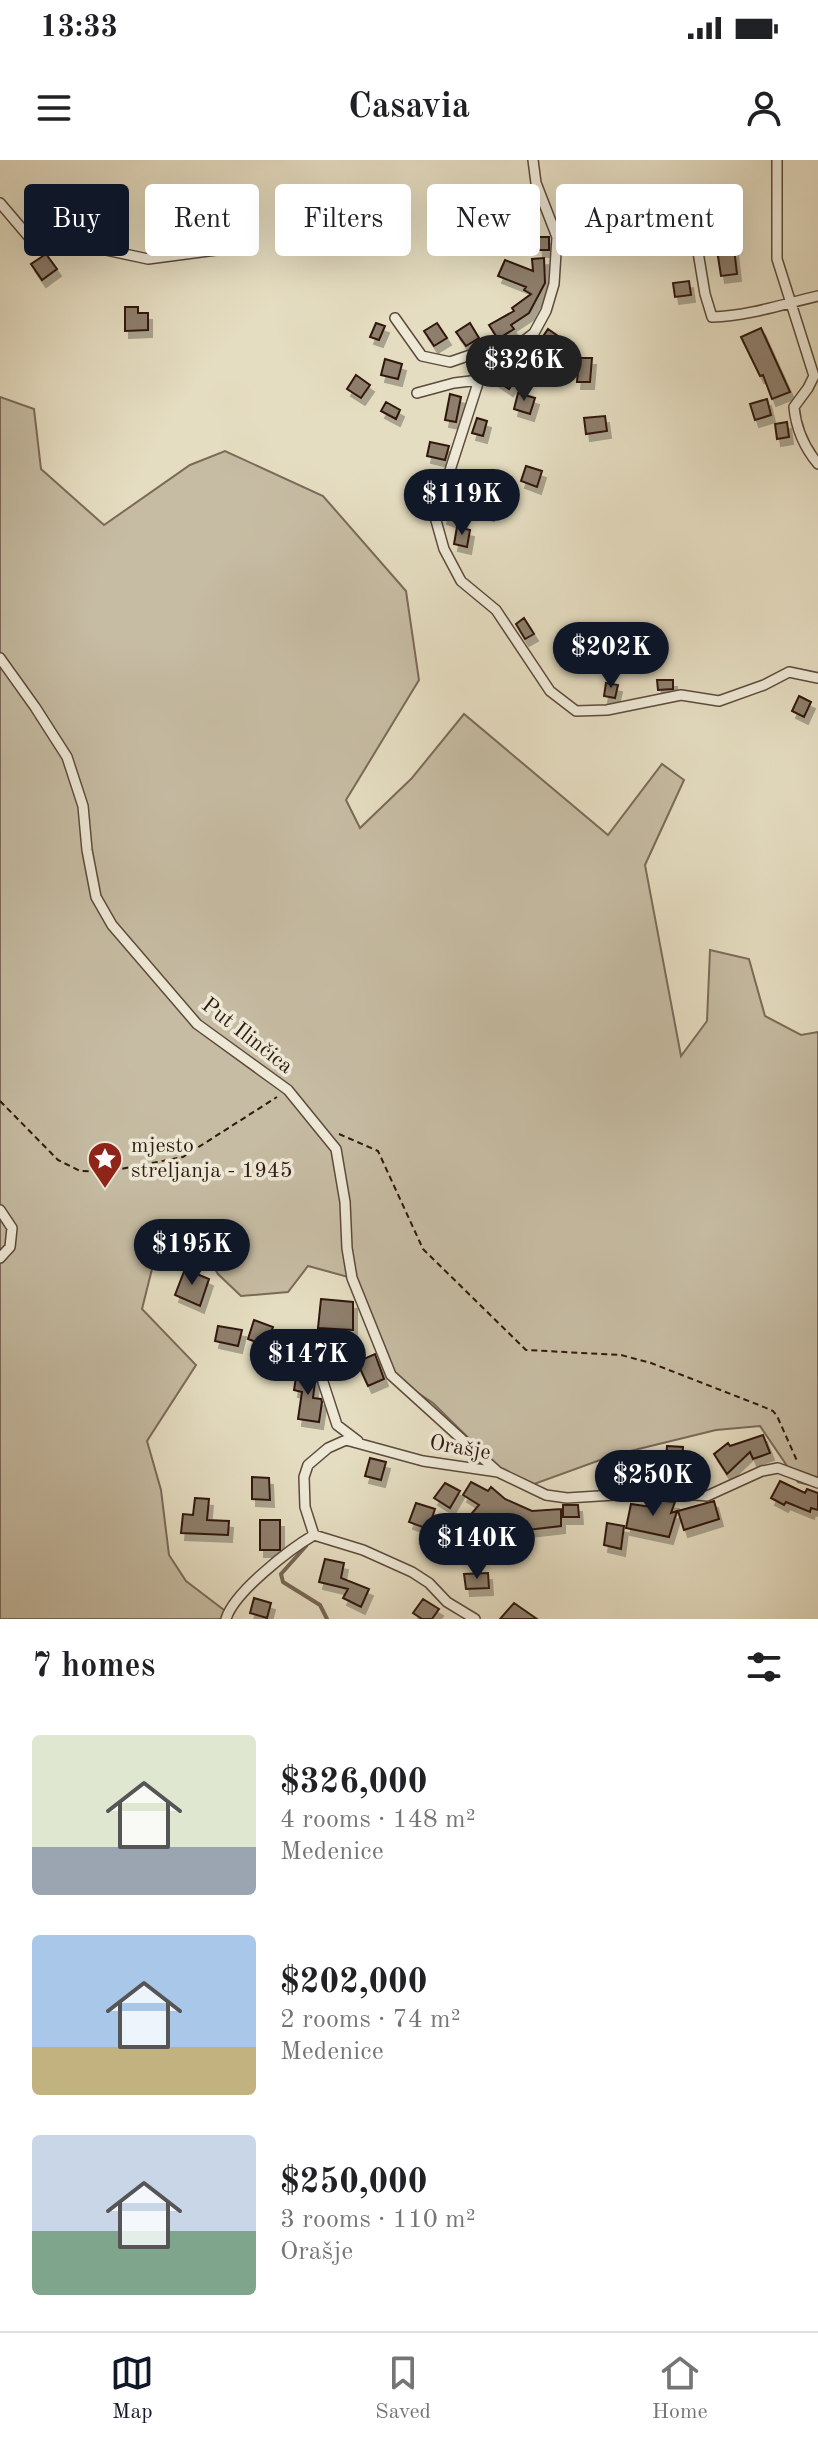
<!DOCTYPE html>
<meta charset="utf-8">
<style>
body{margin:0;font-family:"Old Standard TT",serif;background:#f2f2f2;color:#202124;height:100vh;display:flex;flex-direction:column;font-size:30px;white-space:nowrap}
*{box-sizing:border-box;margin:0}
p{font-size:26px;color:#757577}
.icon{flex:none;width:44px;height:44px;fill:none;stroke:currentColor;stroke-width:2;stroke-linecap:round;stroke-linejoin:round}
.map{position:relative;height:1459px;overflow:hidden}
.drawer{display:flex;flex-direction:column;background:#fff;flex:1}
.drawer>*{flex:none}
.banner{position:absolute;left:24px;top:24px;width:770px;height:72px;display:flex;gap:16px}
.price{position:absolute;translate:-50% -68px;padding:0 18px;border-radius:28px;background:#111827;color:#fff;font-size:26px;line-height:52px;filter:drop-shadow(0 2px 4px #0008)}
.price::after{content:'';position:absolute;left:50%;top:48px;width:24px;height:18px;margin-left:-12px;background:inherit;clip-path:polygon(0 0,100% 0,50% 100%)}
.price.current{background:#222;color:#fff}
ul{padding:0;list-style:none}
li{display:flex;align-items:center;gap:24px;height:200px;padding:0 32px}
li span{display:grid;place-items:center;flex:none;width:224px;height:160px;border-radius:8px;color:#555}
li>.icon{margin-inline-start:auto}
span .icon{width:96px;height:96px;fill:#fffc;stroke-width:1}
li b{font-size:34px}
h2{display:flex;justify-content:space-between;align-items:center;height:96px;padding:0 32px;font-size:34px}
.tag{padding:0 28px;border-radius:8px;background:#fff;box-shadow:0 8px 32px #0002;font-size:28px;line-height:72px}
.tag.current{background:#111827;color:#fff}
.status{display:flex;justify-content:space-between;align-items:center;height:56px;padding:0 40px;background:#fff;direction:ltr}
.status svg{height:22px;fill:currentColor}
header{display:flex;justify-content:space-between;align-items:center;height:104px;padding:0 32px;background:#fff;font-size:36px;font-weight:700}
.tabs{display:flex;justify-content:space-around;align-items:center;height:112px;border-top:2px solid #e0e0e0;background:#fff;font-size:22px;color:#757577}
.tabs a{display:grid;justify-items:center;gap:4px}
.tabs .current{color:#111827}
.map>svg:first-child{display:block}
</style>
<div class="status"><b>13:33</b><svg viewBox="0 0 49 12"><path d="M0 12V9h3v3zM5 12V6h3v6zM10 12V3h3v9zM15 12V0h3v12zM26 1h20v11H26zM47 4h2v5h-2z"/></svg></div>
<header><svg class="icon" aria-label="menu" viewBox="0 0 24 24"><path d="M4 6h16M4 12h16M4 18h16"/></svg>Casavia<svg class="icon" aria-label="person" viewBox="0 0 24 24"><circle cx="12" cy="8" r="4"/><path d="M4 21q1-7 8-7t8 7"/></svg></header>
<div class="map">
<svg width="818" height="1459" viewBox="0 0 818 1459">
<defs>
<filter id="shadow"><feDropShadow dx="4" dy="7" stdDeviation="0" flood-color="#0004"/></filter>
</defs>
<rect width="100%" height="100%" fill="#e5ddc1"/>
<filter id="stains"><feTurbulence type="fractalNoise" baseFrequency=".0025" numOctaves="4"/><feColorMatrix values="0 0 0 0 .2 0 0 0 0 .09 0 0 0 0 .02 0 0 0 .5 -.17"/></filter>
<radialGradient id="worn" r=".72"><stop offset=".6" stop-color="#630" stop-opacity="0"/><stop offset="1" stop-color="#630" stop-opacity=".3"/></radialGradient>
<path fill="#c6bca3" stroke="#7b6a59" stroke-width="2" d="M0,237l34,12 7,60 63,56 86,-60 35,-14 98,45 83,95 13,89 -73,120 14,28 52,-50 52,-64 144,121 54,-71 22,16 -39,85 36,191 26,-35 3,-71 39,9 16,57 36,19 17,-3v455l-20,-5 -38,-56 -44,4 -102,25 -88,32 -26,-18 -67,-66 -42,-28 -39,-97 -44,-12 -20,26 -47,4 -23,-22 -18,-29 -46,16 -12,48 54,56 -49,76 14,49 8,65 17,26 42,32 -2,6h-226z"/>
<g fill="none" stroke-linecap="round" stroke-linejoin="round">
<path stroke="#765" stroke-width="4" d="M306,1386l-25,28 2,8 37,23 7,14"/>
</g>
<path fill="#8e7f6c" stroke="#30190f" stroke-width="2" filter="url(#shadow)" d="M688,42h14l1,18h-15z
M569,50l14,12 -11,13 -13,-13z
M538,77h11v13h-10z
M734,88l3,26 -16,2 -4,-26z
M46,94l11,15 -15,11 -11,-16z
M544,98l1,25 -16,30 -18,12 3,4 -16,10 -9,-14 25,-14 -2,-3 19,-14 -7,-4 2,-3 -28,-11 7,-16 28,11 -1,-12z
M689,121l2,14 -16,2 -2,-14z
M125,147h13v6h10v17l-23,1z
M376,163l9,3 -6,14 -9,-3z
M437,163l10,15 -13,8 -10,-15z
M470,163l9,15 -13,8 -10,-14z
M761,168l29,64 -18,7 -9,-24 -3,1 -19,-39z
M548,169l10,7 -10,15 -10,-7z
M579,198h13l-2,24h-13z
M385,199l17,5 -4,15 -17,-4z
M550,201l10,4 -4,11 -11,-3z
M504,206l14,10 -9,13 -15,-10z
M356,215l14,10 -9,13 -14,-9z
M518,233l17,5 -5,16 -16,-5z
M450,234l11,3 -5,25 -11,-2z
M767,239l4,16 -16,5 -5,-16z
M386,242l14,8 -4,9 -15,-8z
M605,256l2,15 -21,3 -2,-16z
M477,258l10,3 -4,15 -11,-3z
M787,262l2,15 -12,2 -2,-15z
M430,282l19,4 -4,14 -18,-4z
M526,306l16,5 -5,16 -16,-6z
M484,317l29,16 -7,13 -19,-11 -2,10 7,2 -2,7 -22,-6 -6,16 -19,-7 8,-25 20,8z
M420,321l17,5 -6,18 -16,-5z
M457,367l13,3 -3,17 -13,-3z
M524,458l10,16 -9,5 -9,-15z
M657,520h16v9l-15,1z
M606,523l12,2 -3,13 -11,-2z
M799,536l12,6 -7,15 -12,-6z
M185,1109l24,10 -9,27 -25,-11z
M321,1139l32,3v28l-35,-2z
M254,1160l19,7 -7,19 -18,-7z
M218,1166l24,4 -4,16 -23,-5z
M375,1194l9,25 -16,7 -11,-24z
M297,1211l19,3 -3,24 8,1 1,3 -3,20 -21,-3 4,-27 -8,-2z
M763,1275l7,18 -17,6 -3,-7 -23,22 -13,-20 14,-11 2,3z
M667,1286l16,1 -1,16 -16,-1z
M370,1298l16,4 -5,18 -16,-4z
M252,1317l17,1 1,22 -18,-1z
M780,1321l25,12 2,-4 11,4v17l-7,-2 -1,4 -24,-10 -2,3 -13,-7z
M471,1322l17,9 3,-4 14,12 27,12 29,-2v17l-34,4 -37,-16 -12,15 -11,-10 12,-14 -16,-10z
M445,1323l15,8 -10,17 -16,-10z
M195,1338l14,1 -2,21 22,1 -1,14 -47,-2 2,-19 10,1z
M653,1340l22,2 -4,11 6,-2 -8,26 -43,-9 5,-24 20,3z
M714,1341l5,18 -35,11 -6,-19z
M416,1343l19,6 -7,20 -19,-7z
M563,1345h15l1,12h-16z
M260,1360h20v30h-20z
M607,1363l17,3 -3,23 -17,-4z
M325,1399l19,4 -3,15 28,11 -8,18 -18,-9 5,-9 -29,-7z
M488,1413l1,15 -23,1 -2,-15z
M254,1438l17,5 -4,15 -17,-5z
M423,1439l16,10 -7,10h-10l-9,-6z
M514,1443l23,16h-37z"/>
<g fill="none" stroke-linecap="round" stroke-linejoin="round">
<defs>
<path id="street" d="M533,0l3,23 21,54 -3,47 -8,27 -12,22 -36,28 -19,19 -44,137 9,32 17,32 35,29 54,81 26,20 31,-1 74,-15 38,6 45,-16 25,-13 29,6
M777,0v99l37,117 -6,12 -14,19c2,22 10,40 24,57
M0,43l29,34 49,7 70,15 99,-13
M695,74l10,60 7,23c37,-1 71,-13 106,-21
M395,158l27,38 28,6 29,-10 19,9
M417,233l37,-10 25,-3
M0,498l35,49 32,50 16,49 4,44 9,47 16,28 85,99 91,66 48,59 9,53 2,46 5,30 39,97 107,97
M0,1050l12,18 -2,19 -10,11
M323,1222l14,43 21,16
M314,1375l49,15 49,22 17,11 18,19 28,17
M226,1459c8,-27 64,-70 88,-84l-9,-28 -1,-30 4,-12 20,-17 18,-8 77,21 75,11 48,23 21,3 95,-6 45,4 55,-25 16,-3 40,15"/>
</defs>
<use href="#street" stroke="#5d4a3c" stroke-width="12"/>
<path stroke="#30190f" stroke-width="2" stroke-dasharray="6 4" stroke-linecap="butt" d="M0,941l58,59 22,11 25,1 78,-15 94,-60
M339,974l39,17 45,98 103,101 95,5 30,8 108,42 14,6 4,5 21,47"/>
<use href="#street" stroke="#eee9d7" stroke-width="9"/>
</g>
<defs>
<symbol id="sight-pin" viewBox="-11 -11 22 30"><path d="M0 17L-7.5 6A9.5 9.5 0 1 1 7.5 6Z" fill="#8f2418" stroke="#eee9d7"/><path d="M0-6L1.8-2.2L6-1.7L2.9 1.2L3.7 5.4L0 3.3L-3.7 5.4L-2.9 1.2L-6-1.7L-1.8-2.2Z" fill="#fff"/></symbol>
</defs>
<g fill-rule="evenodd">
<use href="#sight-pin" x="85" y="979" width="40" height="54"/>
</g>
<g text-anchor="middle" dominant-baseline="central" stroke-width="7" stroke-linejoin="round" paint-order="stroke">
<g font-size="22" fill="#30190f" stroke="#eee9d7">
<text transform="translate(247 876) rotate(38)">Put Ilinčica</text>
<text transform="translate(460 1288) rotate(10)">Orašje</text>
</g>
<g font-size="22" fill="#30190f" stroke="#eee9d7" text-anchor="start">
<text x="131" y="986">mjesto<tspan x="131" dy="25">streljanja - 1945</tspan></text>
</g>
</g>
<rect width="100%" height="100%" filter="url(#stains)"/>
<rect width="100%" height="100%" fill="url(#worn)"/>
</svg>
<b class="price current" style="left:524px;top:243px">$326K</b>
<b class="price" style="left:462px;top:377px">$119K</b>
<b class="price" style="left:611px;top:530px">$202K</b>
<b class="price" style="left:192px;top:1127px">$195K</b>
<b class="price" style="left:308px;top:1237px">$147K</b>
<b class="price" style="left:653px;top:1358px">$250K</b>
<b class="price" style="left:477px;top:1421px">$140K</b>
<div class="banner">
<a class="tag current">Buy</a>
<a class="tag">Rent</a>
<a class="tag">Filters</a>
<a class="tag">New</a>
<a class="tag">Apartment</a>
</div>
</div>
<section class="drawer">
<h2>7 homes<svg class="icon" aria-label="filters" viewBox="0 0 24 24"><path d="M4 7h16M4 17h16"/><circle cx="9" cy="7" r="2"/><circle cx="15" cy="17" r="2"/></svg></h2>
<ul>
<li><span style="background:linear-gradient(#dfe7d0 70%,#9aa5b1 0)"><svg class="icon" aria-label="home" viewBox="0 0 24 24"><path d="M3 11l9-7 9 7M6 9v11h12V9"/></svg></span><div><b>$326,000</b><p>4 rooms · 148 m²</p><p>Medenice</p></div></li>
<li><span style="background:linear-gradient(#a9c7e8 70%,#c2b280 0)"><svg class="icon" aria-label="home" viewBox="0 0 24 24"><path d="M3 11l9-7 9 7M6 9v11h12V9"/></svg></span><div><b>$202,000</b><p>2 rooms · 74 m²</p><p>Medenice</p></div></li>
<li><span style="background:linear-gradient(#c9d6e8 60%,#7fa58c 0)"><svg class="icon" aria-label="home" viewBox="0 0 24 24"><path d="M3 11l9-7 9 7M6 9v11h12V9"/></svg></span><div><b>$250,000</b><p>3 rooms · 110 m²</p><p>Orašje</p></div></li>
</ul>
</section>
<nav class="tabs">
<a class="current"><svg class="icon" aria-label="map" viewBox="0 0 24 24"><path d="M3 6l6-2 6 2 6-2v14l-6 2-6-2-6 2zM9 4v14M15 6v14"/></svg>Map</a>
<a><svg class="icon" aria-label="saved" viewBox="0 0 24 24"><path d="M7 4h10v16l-5-4-5 4z"/></svg>Saved</a>
<a><svg class="icon" aria-label="home" viewBox="0 0 24 24"><path d="M3 11l9-7 9 7M6 9v11h12V9"/></svg>Home</a>
</nav>
